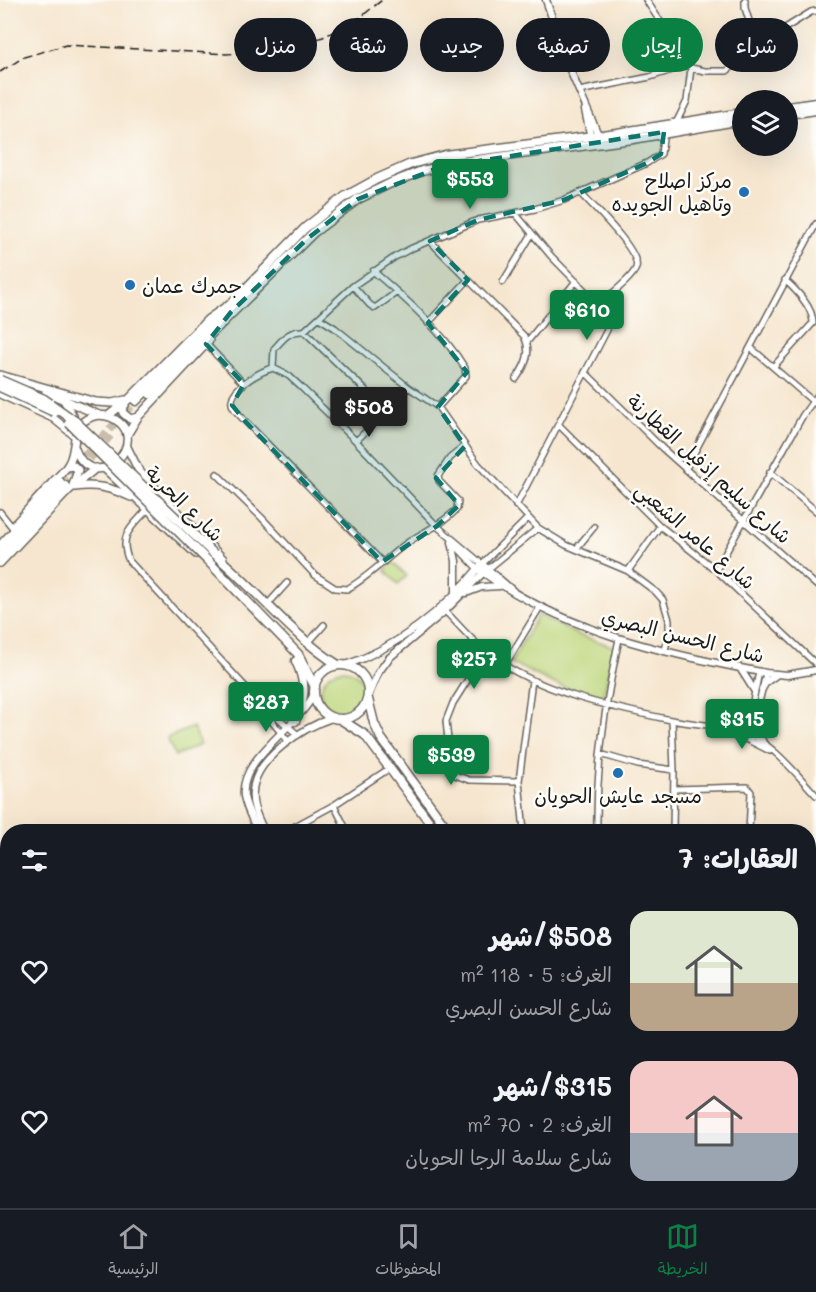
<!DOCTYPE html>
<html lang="ar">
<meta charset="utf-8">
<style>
body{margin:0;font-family:Mali,"Playpen Sans Arabic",sans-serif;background:#20242c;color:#f1f3f6;direction:rtl;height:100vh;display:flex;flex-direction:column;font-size:22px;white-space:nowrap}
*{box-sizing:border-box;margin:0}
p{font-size:20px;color:#9ea1a6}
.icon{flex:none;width:33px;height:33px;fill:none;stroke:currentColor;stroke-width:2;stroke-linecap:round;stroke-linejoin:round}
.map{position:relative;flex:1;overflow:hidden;direction:ltr}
.drawer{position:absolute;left:0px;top:824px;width:816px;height:386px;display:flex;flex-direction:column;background:#171b24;border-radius:24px 24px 0 0;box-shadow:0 6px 24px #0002;direction:rtl}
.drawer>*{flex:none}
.guide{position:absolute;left:18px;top:18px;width:780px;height:54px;direction:rtl;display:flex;gap:12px}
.fabs{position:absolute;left:732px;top:90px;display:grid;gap:12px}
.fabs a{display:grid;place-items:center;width:66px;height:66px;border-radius:50%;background:#171b24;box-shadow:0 6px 24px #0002;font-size:30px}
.price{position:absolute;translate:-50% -51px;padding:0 14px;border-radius:6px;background:#0b8043;color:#fff;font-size:20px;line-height:39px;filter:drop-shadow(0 2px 3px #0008)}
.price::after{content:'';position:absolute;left:50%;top:36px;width:18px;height:14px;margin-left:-9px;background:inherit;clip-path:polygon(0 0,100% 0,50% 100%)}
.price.on{background:#222;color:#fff}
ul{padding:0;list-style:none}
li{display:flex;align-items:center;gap:18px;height:150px;padding:0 18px}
li span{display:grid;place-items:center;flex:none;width:168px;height:120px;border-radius:18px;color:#555}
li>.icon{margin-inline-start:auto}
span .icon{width:72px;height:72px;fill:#fffc;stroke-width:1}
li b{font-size:26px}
h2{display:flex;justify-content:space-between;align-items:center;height:72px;padding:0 18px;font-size:26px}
.tag{padding:0 21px;border-radius:27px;background:#171b24;box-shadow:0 6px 24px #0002;font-size:21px;line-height:54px}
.tag.on{background:#0b8043;color:#fff}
.menu{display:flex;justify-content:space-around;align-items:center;height:84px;border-top:2px solid #363941;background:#171b24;font-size:16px;color:#9ea1a6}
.menu a{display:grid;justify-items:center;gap:3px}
.menu .on{color:#0b8043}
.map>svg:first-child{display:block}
</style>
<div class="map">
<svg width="816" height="1208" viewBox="0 0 816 1208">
<rect width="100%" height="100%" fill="#fdfcf7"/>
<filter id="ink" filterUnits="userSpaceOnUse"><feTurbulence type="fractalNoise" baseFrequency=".0167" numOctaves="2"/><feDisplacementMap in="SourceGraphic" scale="12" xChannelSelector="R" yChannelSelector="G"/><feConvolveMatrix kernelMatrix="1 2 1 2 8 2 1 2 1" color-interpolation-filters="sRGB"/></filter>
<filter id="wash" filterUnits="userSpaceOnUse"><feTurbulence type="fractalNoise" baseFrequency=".008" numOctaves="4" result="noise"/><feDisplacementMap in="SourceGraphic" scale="24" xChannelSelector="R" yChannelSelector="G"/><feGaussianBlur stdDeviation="1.35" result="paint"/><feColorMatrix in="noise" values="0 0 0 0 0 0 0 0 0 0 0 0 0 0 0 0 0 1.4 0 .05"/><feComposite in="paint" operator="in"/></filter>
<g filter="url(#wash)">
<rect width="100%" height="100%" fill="#f6e6cf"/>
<path fill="#bdd67b" stroke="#6c794c" stroke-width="1.5" d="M393,562l14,14 -9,8 -13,-14z
M538,615l38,19 39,13 -13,53 -47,-16 -44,-21z
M321 692a22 22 0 1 1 44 0a22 22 0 1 1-44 0Z
M193,727l7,18 -25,11 -8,-18z
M7,1139l1,63h412l3,6h-423v-65z"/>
<path fill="#96b76b" stroke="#596a44" stroke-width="1.5" d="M119,1202h54l-2,6h-46l-1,-3 -12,1z"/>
</g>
<g filter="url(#ink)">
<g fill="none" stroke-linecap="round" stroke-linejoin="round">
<path stroke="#cabeab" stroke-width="8" stroke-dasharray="8 4" stroke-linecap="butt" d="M60,482l76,-81
M65,486l48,-53"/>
<defs>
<path id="minor" d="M646,0l45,68 -4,33 -11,22
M745,0v8l6,19
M691,68l14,3h22l5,-4 -1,-28 8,-10 12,-2 18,9 5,-1 37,-23 5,-1
M579,91l71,-14 38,-12
M515,213l36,43 48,49
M430,241l94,95c8,16 2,29 -8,43
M373,271c33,28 69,60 92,97l1,8 -28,31
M503,282l29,-48
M353,286l17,19 5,3 22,-16
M319,318l16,10 73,59 30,20 40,57 60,64 28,17 62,26 28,21 7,8 6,20v13l-4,17
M428,323l40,-43
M304,331l83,80
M527,342l49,-61
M206,344l38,40
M751,348l65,56
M774,366l39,-43c0,-16 -16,-32 -28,-43
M273,368l1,-19c9,-10 15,-19 30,-18l49,-45 42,-29 15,-8 68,-29 57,-11 29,-9 83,-37 14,-9 3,-22
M273,368l16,8 13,12 54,53 81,85 45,38 45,-45
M273,368c-12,3 -39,18 -41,32 -2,7 8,15 12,20l138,142
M585,372l77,76 154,137
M559,425l101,101 56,44 100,94
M356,441l31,-30 21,-24
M686,468l130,-244
M770,472l46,39
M217,474l44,43 54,58 20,13 12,1c22,-12 40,-32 60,-46 17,-12 35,-18 50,-34l1,-8 -19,-20 -1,-5 12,-18 15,-12
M516,506l91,-176 1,-14 -9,-11c9,-9 33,-26 37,-37 6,-15 -44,-63 -55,-75
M147,510c-16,18 -29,25 -18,51l136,147 8,15 15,18
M0,512l12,15
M452,542l26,27
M576,549l18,-22
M488,569l50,-41
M716,570l87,-155 13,-18
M628,571l32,-45
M268,604l19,-21
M445,611c16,16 31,35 50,48 48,34 119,49 176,61 25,5 59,5 81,16 25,13 45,39 64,59
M307,644l17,-19
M486,651l-33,52 -7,18 5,47 4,7 14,5 50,1
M505,665l35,-58
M268,712l7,3 23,20
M672,720l2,50 -1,61
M755,722l3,12 5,7
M728,728l10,-4 10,-7
M721,730l29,11 20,10
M746,735l13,-63
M750,741l16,-68
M600,754l38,11 36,5
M674,789l73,-2 4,5 -2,39
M334,805l13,26
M286,831l48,-26 56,-37
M524,831l-5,-50 13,-101
M597,831c-1,-67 8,-126 22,-192
M808,1073l5,-33 3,-151
M808,1073l3,30
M0,1136l8,-4
M527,1202l3,6
M641,1202l1,6
M809,1208l6,-34"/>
<path id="tertiary" d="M546,0l24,70 30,69
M585,110l6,28
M452,542l4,19v33
M478,569c84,62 187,85 288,104l21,2 29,-5
M466,593l16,-6 18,-1
M346,665c54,-19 100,-57 136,-101l31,27
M740,668l14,22
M762,689l4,-7 10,-7
M369,694l9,-21 11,-15 56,-47 41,-41
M257,831c-4,-11 -11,-23 -13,-35 -5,-38 54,-69 70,-102
M264,831c-6,-13 -13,-26 -11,-40 2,-33 51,-64 79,-73
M431,1202l3,6
M439,1202l4,6"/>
<path id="secondary" d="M0,375l96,27 16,1 13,-3
M46,392l53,23
M0,394l53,24 22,18
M65,402l8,14 -4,6
M125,405l-3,5 1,3 7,6 8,-2
M108,416l20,-16 80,-81 17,-12
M127,435l11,-18 71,-76
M127,447l12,24 84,88
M67,467l7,-1 4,4 -5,15
M104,468l92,86
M75,487c21,-3 37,1 56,10
M14,525c13,-14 25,-28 37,-41 6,-7 14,-13 18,-21 8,-14 2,-32 15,-42 8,-6 18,-7 26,-4 48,20 -17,86 -36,29
M0,563l69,-73 27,-22"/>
<path id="trunk" d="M788,107l28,-4
M788,114l28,-4
M150,394l164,-162 44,-33 33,-16 31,-12 40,-9 171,-23 109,-19
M136,401l169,-173 41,-32 31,-17 34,-15 34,-9 172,-22 125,-20
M0,546l60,-64
M214,554c43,36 77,81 124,111
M0,556l65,-70
M207,560l91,94 17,33
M314 692a27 27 0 1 1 54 0a27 27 0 1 1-54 0Z
M368,699l6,24 7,15 68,93
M340,719l25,16 71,96
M295,721c10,-23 12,-37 1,-60
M808,1103l8,1
M808,1114l8,1"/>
</defs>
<use href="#minor" stroke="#68635b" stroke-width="8"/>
<use href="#tertiary" stroke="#68635b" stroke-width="9"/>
<use href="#secondary" stroke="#68635b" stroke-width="10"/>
<use href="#trunk" stroke="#68635b" stroke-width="11"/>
<use href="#minor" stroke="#fff" stroke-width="5"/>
<use href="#tertiary" stroke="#fff" stroke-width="6"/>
<use href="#secondary" stroke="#fff" stroke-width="7"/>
<use href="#trunk" stroke="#fff" stroke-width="8"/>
<path stroke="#1c1c1c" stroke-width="1.5" stroke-dasharray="9 4.5" stroke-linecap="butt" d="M0,72l24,-15 42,-12 160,9 50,-3 47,-14 34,-17 25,-20"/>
<defs>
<path id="trunk-bridge" d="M0,380l44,19 31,22 139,133
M0,387l54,25
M69,423l138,137"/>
</defs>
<use href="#trunk-bridge" stroke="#68635b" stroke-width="11" stroke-linecap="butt"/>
<use href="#trunk-bridge" stroke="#fff" stroke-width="8"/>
</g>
</g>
<path fill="#0f766e" fill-opacity="0.2" stroke="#0f766e" stroke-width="4.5" stroke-dasharray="12 8" stroke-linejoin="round" d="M664,132l-3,22 -14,9 -83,37 -86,20 -48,21 38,39 -40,43 39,49 -29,35 27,39 -29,32 23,27 -22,21 -55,36 -138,-142 -12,-15 12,-21 -38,-40 25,-32 76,-73 51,-40 83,-32z"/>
<g fill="#1f6fb2" stroke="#fdfcf7" stroke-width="2">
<circle cx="744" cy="192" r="6"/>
<circle cx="130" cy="285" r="6"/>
<circle cx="618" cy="773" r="6"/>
</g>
<g text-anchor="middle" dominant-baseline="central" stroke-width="5" stroke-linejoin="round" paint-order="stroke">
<g font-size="20" fill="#1c1c1c" stroke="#fdfcf7" text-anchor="end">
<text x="732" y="180">مركز اصلاح<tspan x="732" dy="23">وتاهيل الجويده</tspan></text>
<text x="142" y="285" text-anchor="start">جمرك عمان</text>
<text x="618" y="795" text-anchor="middle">مسجد عايش الحويان</text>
</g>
<g font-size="20" fill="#1c1c1c" stroke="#fdfcf7">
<text transform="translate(710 468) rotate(42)">شارع سليم إذفيل القطارنة</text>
<text transform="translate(185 503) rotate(44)">شارع الحرية</text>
<text transform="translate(696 535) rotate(41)">شارع عامر الشعبي</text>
<text transform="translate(683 635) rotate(14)">شارع الحسن البصري</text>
</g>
</g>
</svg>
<div class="fabs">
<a><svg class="icon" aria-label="layers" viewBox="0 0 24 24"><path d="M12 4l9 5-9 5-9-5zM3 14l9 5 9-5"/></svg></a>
</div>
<b class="price" style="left:470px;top:210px">$553</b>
<b class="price" style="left:587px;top:341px">$610</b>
<b class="price on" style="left:369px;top:438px">$508</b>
<b class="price" style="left:474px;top:690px">$257</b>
<b class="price" style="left:266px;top:733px">$287</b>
<b class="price" style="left:742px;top:750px">$315</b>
<b class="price" style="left:451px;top:786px">$539</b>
<div class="guide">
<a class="tag">شراء</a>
<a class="tag on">إيجار</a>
<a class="tag">تصفية</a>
<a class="tag">جديد</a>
<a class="tag">شقة</a>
<a class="tag">منزل</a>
</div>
<section class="drawer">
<h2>العقارات: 7<svg class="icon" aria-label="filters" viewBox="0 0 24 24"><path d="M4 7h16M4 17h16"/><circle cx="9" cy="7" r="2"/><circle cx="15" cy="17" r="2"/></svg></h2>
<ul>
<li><span style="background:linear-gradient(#dfe7d0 60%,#b9a48a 0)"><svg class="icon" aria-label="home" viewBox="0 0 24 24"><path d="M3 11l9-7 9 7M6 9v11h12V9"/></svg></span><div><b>$508/شهر</b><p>الغرف: 5 · 118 m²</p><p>شارع الحسن البصري</p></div><svg class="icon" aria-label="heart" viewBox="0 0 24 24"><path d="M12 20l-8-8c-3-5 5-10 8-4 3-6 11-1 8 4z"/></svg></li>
<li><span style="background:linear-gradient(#f6c9c9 60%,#9aa5b1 0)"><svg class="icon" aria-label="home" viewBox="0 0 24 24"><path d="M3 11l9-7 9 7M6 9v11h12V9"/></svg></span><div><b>$315/شهر</b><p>الغرف: 2 · 70 m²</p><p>شارع سلامة الرجا الحويان</p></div><svg class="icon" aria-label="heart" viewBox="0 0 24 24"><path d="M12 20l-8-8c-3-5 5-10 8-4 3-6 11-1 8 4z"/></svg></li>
</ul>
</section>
</div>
<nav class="menu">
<a class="on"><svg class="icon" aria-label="map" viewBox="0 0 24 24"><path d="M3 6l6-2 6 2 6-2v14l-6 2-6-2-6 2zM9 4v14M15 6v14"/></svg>الخريطة</a>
<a><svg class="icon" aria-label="saved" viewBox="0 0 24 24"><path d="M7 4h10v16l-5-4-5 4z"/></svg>المحفوظات</a>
<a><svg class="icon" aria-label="home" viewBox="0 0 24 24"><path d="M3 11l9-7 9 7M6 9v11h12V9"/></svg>الرئيسية</a>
</nav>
